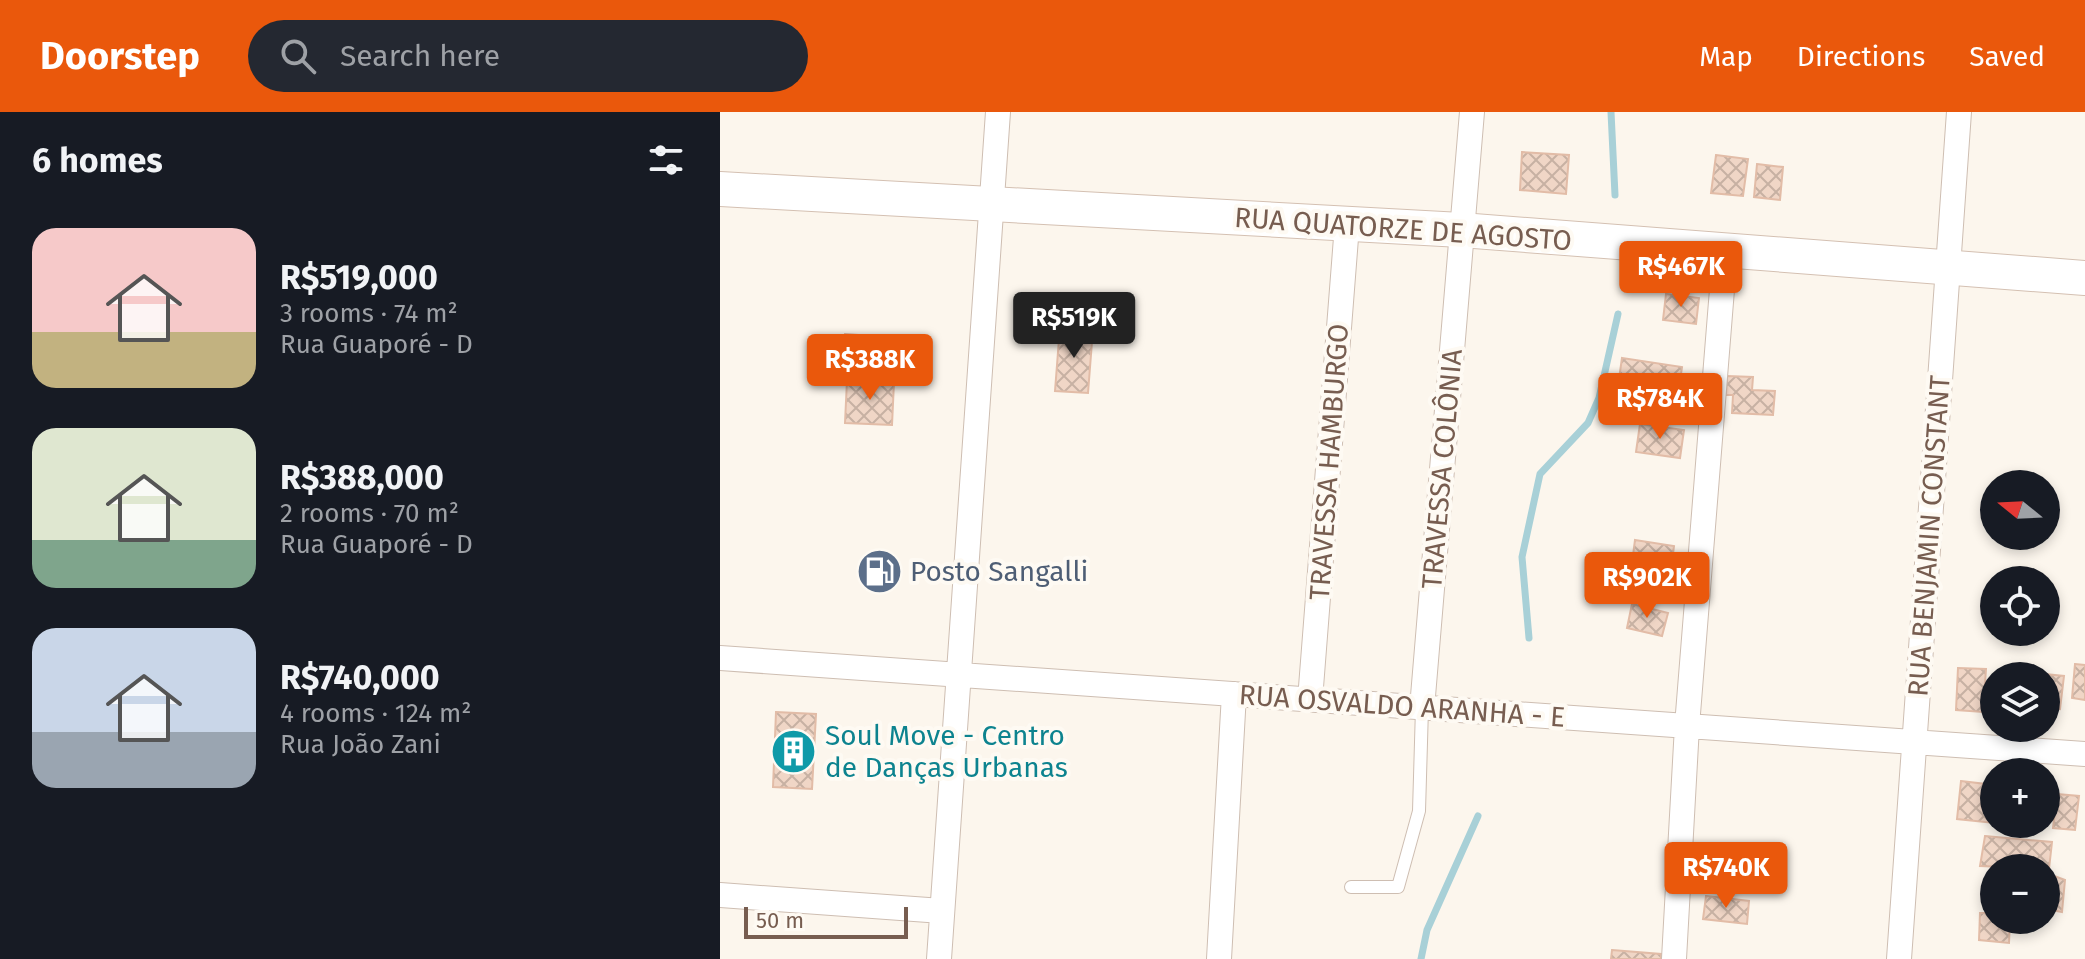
<!DOCTYPE html>
<meta charset="utf-8">
<style>
body{margin:0;font-family:"Fira Sans",sans-serif;background:#242831;color:#f1f3f6;height:100vh;display:flex;flex-direction:column;font-size:30px;white-space:nowrap}
*{box-sizing:border-box;margin:0}
p{font-size:26px;color:#9ea1a6}
.icon{flex:none;width:44px;height:44px;fill:none;stroke:currentColor;stroke-width:2;stroke-linecap:round;stroke-linejoin:round}
.map{position:relative;flex:1;overflow:hidden}
.details{display:flex;flex-direction:column;background:#171b24;width:720px}
.details>*{flex:none}
.needle{width:52px;rotate:288deg}
.tools{position:absolute;left:1260px;top:358px;display:grid;gap:16px}
.tools a{display:grid;place-items:center;width:80px;height:80px;border-radius:50%;background:#171b24;box-shadow:0 4px 12px #0003;font-size:40px}
.scale{position:absolute;left:24px;bottom:20px;width:164px;box-sizing:border-box;padding-left:8px;border:4px solid #775d50;border-top:0;font-size:22px;line-height:28px;white-space:nowrap;color:#775d50;-webkit-text-stroke:6px #fefaf3;paint-order:stroke}
.price{position:absolute;translate:-50% -68px;padding:0 18px;border-radius:8px;background:#ea580c;color:#fff;font-size:26px;line-height:52px;filter:drop-shadow(0 2px 4px #0008)}
.price::after{content:'';position:absolute;left:50%;top:48px;width:24px;height:18px;margin-left:-12px;background:inherit;clip-path:polygon(0 0,100% 0,50% 100%)}
.price.selected{background:#222;color:#fff}
ul{padding:0;list-style:none}
li{display:flex;align-items:center;gap:24px;height:200px;padding:0 32px}
li span{display:grid;place-items:center;flex:none;width:224px;height:160px;border-radius:24px;color:#555}
li>.icon{margin-inline-start:auto}
span .icon{width:96px;height:96px;fill:#fffc;stroke-width:1}
li b{font-size:34px}
h2{display:flex;justify-content:space-between;align-items:center;height:96px;padding:0 32px;font-size:34px}
header{display:flex;align-items:center;gap:48px;box-sizing:border-box;height:112px;padding:0 40px;background:#ea580c;color:#fff}
header strong{font-size:38px}
nav{display:flex;gap:44px;margin-inline-start:auto;font-size:28px}
.search{width:560px;height:72px;background:#242831;display:flex;align-items:center;gap:20px;box-sizing:border-box;padding:0 28px;border-radius:44px;color:#9ea1a6;font-size:30px}
main{display:flex;flex:1;min-height:0}
.map>svg:first-child{display:block}
</style>
<header>
<strong>Doorstep</strong>
<div class="search"><svg class="icon" aria-label="search" viewBox="0 0 24 24"><circle cx="10" cy="10" r="6"/><path d="M15 15l6 6"/></svg>Search here</div>
<nav><a>Map</a><a>Directions</a><a>Saved</a></nav>
</header>
<main>
<section class="details">
<h2>6 homes<svg class="icon" aria-label="filters" viewBox="0 0 24 24"><path d="M4 7h16M4 17h16"/><circle cx="9" cy="7" r="2"/><circle cx="15" cy="17" r="2"/></svg></h2>
<ul>
<li><span style="background:linear-gradient(#f6c9c9 65%,#c2b280 0)"><svg class="icon" aria-label="home" viewBox="0 0 24 24"><path d="M3 11l9-7 9 7M6 9v11h12V9"/></svg></span><div><b>R$519,000</b><p>3 rooms · 74 m²</p><p>Rua Guaporé - D</p></div></li>
<li><span style="background:linear-gradient(#dfe7d0 70%,#7fa58c 0)"><svg class="icon" aria-label="home" viewBox="0 0 24 24"><path d="M3 11l9-7 9 7M6 9v11h12V9"/></svg></span><div><b>R$388,000</b><p>2 rooms · 70 m²</p><p>Rua Guaporé - D</p></div></li>
<li><span style="background:linear-gradient(#c9d6e8 65%,#9aa5b1 0)"><svg class="icon" aria-label="home" viewBox="0 0 24 24"><path d="M3 11l9-7 9 7M6 9v11h12V9"/></svg></span><div><b>R$740,000</b><p>4 rooms · 124 m²</p><p>Rua João Zani</p></div></li>
</ul>
</section>
<div class="map">
<svg width="1365" height="847" viewBox="0 0 1365 847">
<defs>
<pattern id="building-cross-hatch" width="8" height="8" patternUnits="userSpaceOnUse" patternTransform="scale(2)"><rect width="8" height="8" fill="#f0d6c6"/><path d="M0 0l8 8M0 8l8-8" fill="none" stroke="#c7b1a3"/></pattern>
</defs>
<rect width="100%" height="100%" fill="#fcf6ed"/>
<g fill="none" stroke-linecap="round" stroke-linejoin="round">
<path stroke="#a8d0d7" stroke-width="7" d="M891,0l4,83
M809,526l-7,-81 18,-83 48,-51 11,-25 19,-84
M701,847l6,-29 51,-114"/>
</g>
<path fill="url(#building-cross-hatch)" stroke="#e2bca7" stroke-width="2" d="M802,40l47,3 -3,39 -46,-4z
M996,43l32,4 -5,37 -32,-3z
M1037,52l26,3 -3,33 -26,-3z
M946,182l33,4 -3,26 -33,-4z
M340,214l33,3 -5,64 -33,-2z
M125,222l67,5 -2,34 -20,-1v7l-29,-2 1,-15 -20,-2z
M902,246l60,9 -4,28 -60,-9z
M1007,264l26,1 -1,13 23,1 -2,24 -41,-2 1,-18h-7z
M127,268l47,2 -2,43 -47,-2z
M938,284l37,3 -2,20 -37,-4z
M920,312l44,6 -4,28 -44,-6z
M915,428l39,6 -3,23 -39,-6z
M907,463l33,5 -3,20 -33,-5z
M912,492l36,9 -6,23 -35,-8z
M1355,552l10,1v35l-13,-2z
M1238,556l28,1 -3,43 -27,-2z
M1294,559l50,5 -4,33 -14,-2v-31h-32z
M56,600l40,2 -4,75 -39,-2z
M1241,669l33,4v38l-37,-4z
M1337,682l22,2 -4,34 -22,-2z
M1265,724l67,6 -3,27 -69,-3z
M1270,761h4v33h-6z
M1326,761l19,7 -3,32 -16,-3z
M986,784l43,5 -2,23 -44,-5z
M1260,801h14v7h16l-1,23 -30,-3z
M892,838l49,4v5h-50z"/>
<g fill="none" stroke-linecap="round" stroke-linejoin="round">
<defs>
<path id="lane" d="M631,775h47l21,-76 3,-103"/>
<path id="street" d="M0,546l1365,96
M590,588l37,-475
M702,596l50,-596
M0,783l222,16
M219,847l59,-847
M499,847l15,-265
M954,847l13,-233 38,-474
M1179,847l60,-847"/>
<path id="secondary" d="M0,77l741,41 624,48"/>
</defs>
<use href="#lane" stroke="#cebeb2" stroke-width="14"/>
<use href="#street" stroke="#cebeb2" stroke-width="26"/>
<use href="#secondary" stroke="#d4c0b2" stroke-width="36"/>
<use href="#lane" stroke="#fff" stroke-width="12"/>
<use href="#street" stroke="#fff" stroke-width="24"/>
<use href="#secondary" stroke="#fff" stroke-width="34"/>
</g>
<defs>
<symbol id="fuel-disc" viewBox="-11 -11 22 22"><circle r="9.5" fill="#5c6f8a" stroke="#fefaf3"/><path d="M-5.5-6h7V0h2V4h1.3V-2.5L3-4.5l.8-.8L6-3V5H2.5V1h-1V6h-7ZM-4.2-4.7v3.2H.2V-4.7Z" fill="#fff"/></symbol>
<symbol id="building-disc" viewBox="-11 -11 22 22"><circle r="9.5" fill="#0f9aa8" stroke="#fefaf3"/><path d="M-4-6H4V6H1V3H-1V6H-4ZM-2.5-4.3h1.7v1.8h-1.7ZM.8-4.3h1.7v1.8H.8ZM-2.5-1h1.7V.8h-1.7ZM.8-1h1.7V.8H.8Z" fill="#fff"/></symbol>
</defs>
<g fill-rule="evenodd">
<use href="#fuel-disc" x="134" y="434" width="51" height="51"/>
<use href="#building-disc" x="48" y="614" width="51" height="51"/>
</g>
<g text-anchor="middle" dominant-baseline="central" stroke-width="8" stroke-linejoin="round" paint-order="stroke">
<g font-size="28" fill="#775d50" stroke="#fefaf3">
<text transform="translate(683 117) rotate(4)">RUA QUATORZE DE AGOSTO</text>
<text transform="translate(609 350) rotate(-86)">TRAVESSA HAMBURGO</text>
<text transform="translate(722 357) rotate(-85)">TRAVESSA COLÔNIA</text>
<text transform="translate(1209 424) rotate(-86)">RUA BENJAMIN CONSTANT</text>
<text transform="translate(682 594) rotate(4)">RUA OSVALDO ARANHA - E</text>
</g>
<g font-size="28" fill="#4e5e75" stroke="#fefaf3" text-anchor="start">
<text x="190" y="459">Posto Sangalli</text>
</g>
<g font-size="28" fill="#0d838f" stroke="#fefaf3" text-anchor="start">
<text x="105" y="623">Soul Move - Centro<tspan x="105" dy="32">de Danças Urbanas</tspan></text>
</g>
</g>
</svg>
<div class="tools">
<a><svg class="needle" viewBox="-14 -14 28 28"><path d="M0-13l5 13h-10z" fill="#e53935"/><path d="M0 13l5-13h-10z" fill="#9ea1a6"/></svg></a>
<a><svg class="icon" aria-label="locate" viewBox="0 0 24 24"><circle cx="12" cy="12" r="6"/><path d="M12 2v4M12 18v4M2 12h4M18 12h4"/></svg></a>
<a><svg class="icon" aria-label="layers" viewBox="0 0 24 24"><path d="M12 4l9 5-9 5-9-5zM3 14l9 5 9-5"/></svg></a>
<a>+</a>
<a>−</a>
</div>
<div class="scale">50 m</div>
<b class="price" style="left:961px;top:197px">R$467K</b>
<b class="price selected" style="left:354px;top:248px">R$519K</b>
<b class="price" style="left:150px;top:290px">R$388K</b>
<b class="price" style="left:940px;top:329px">R$784K</b>
<b class="price" style="left:927px;top:508px">R$902K</b>
<b class="price" style="left:1006px;top:798px">R$740K</b>
</div>
</main>
